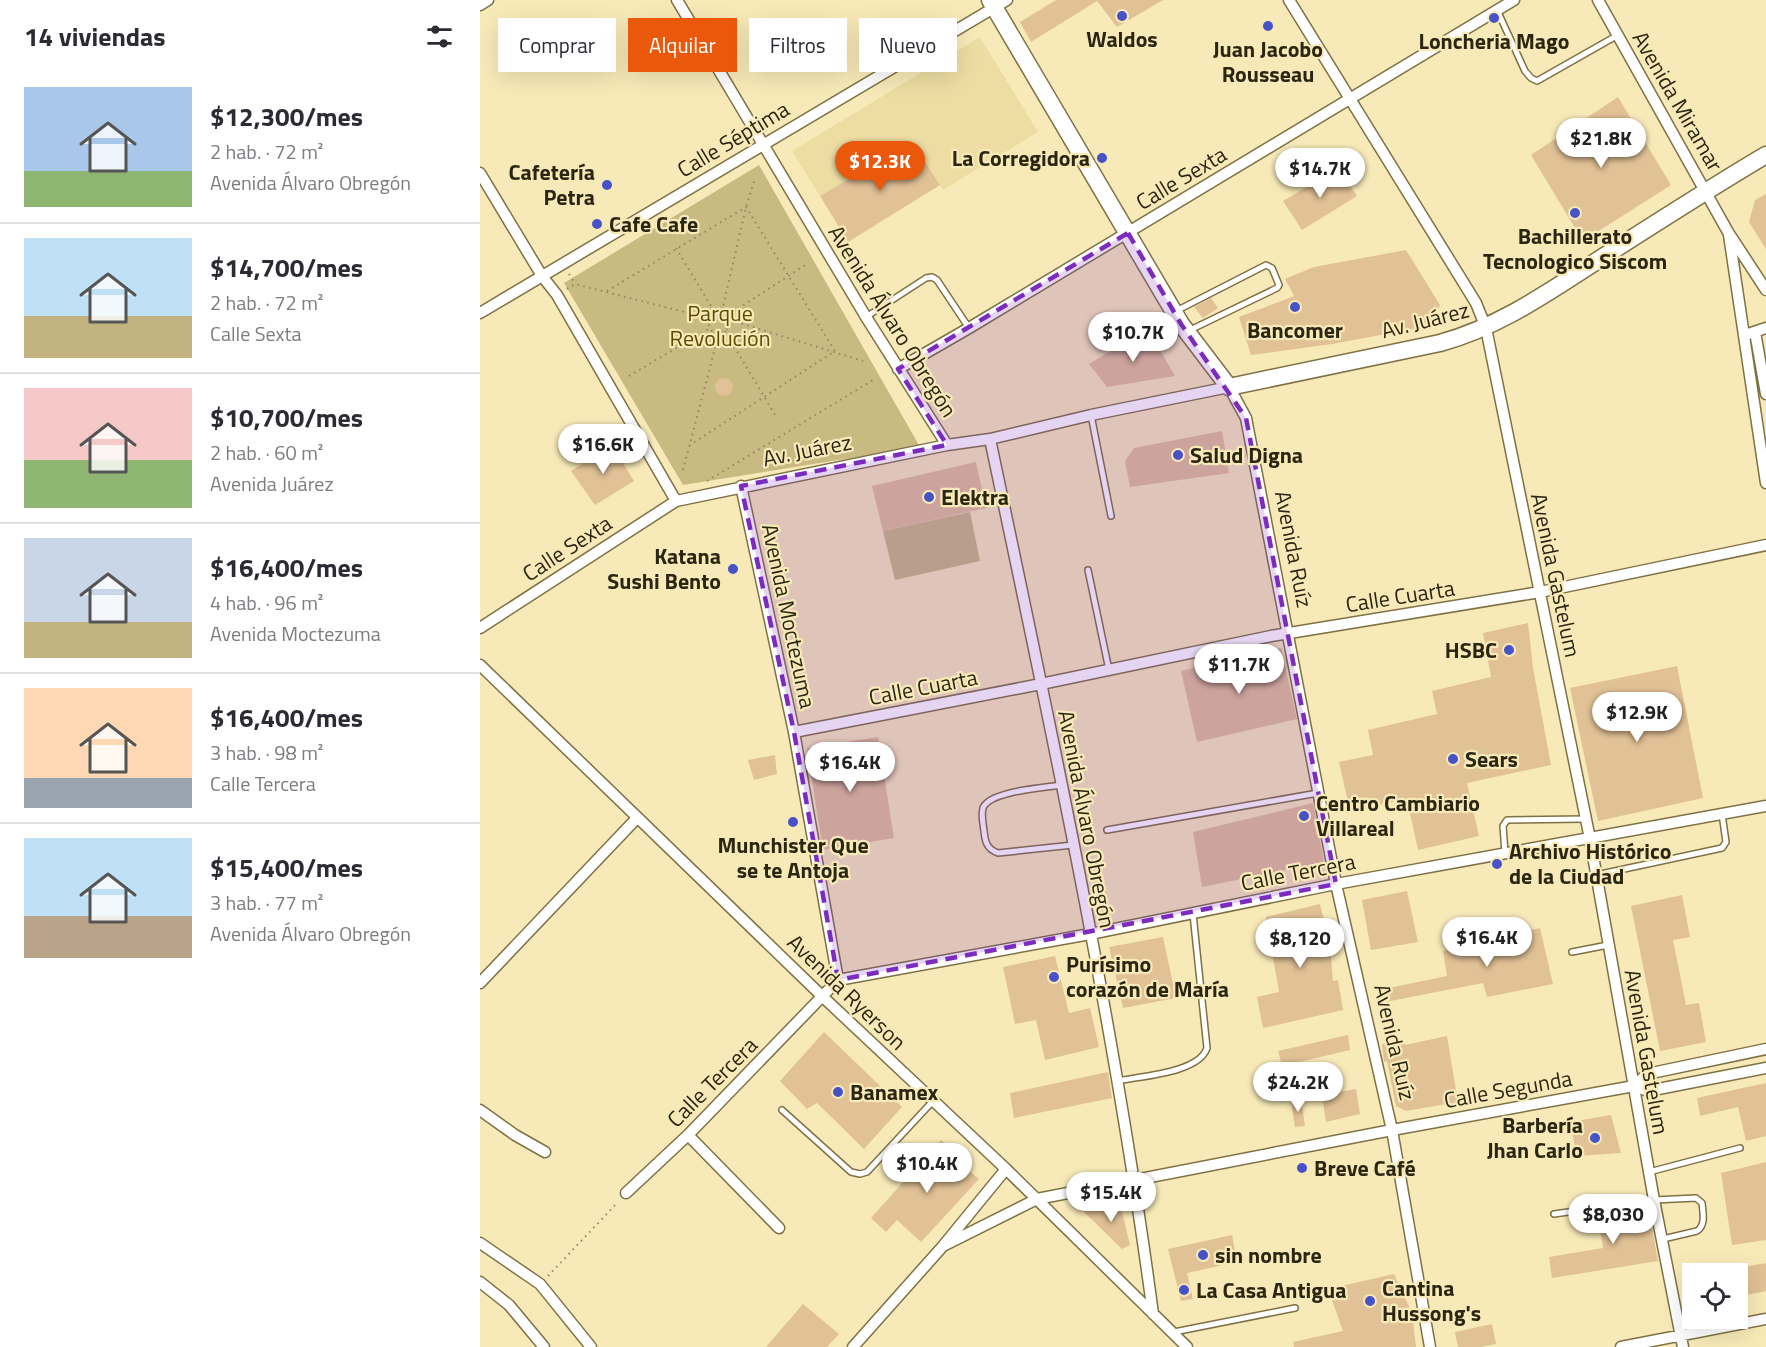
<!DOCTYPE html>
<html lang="es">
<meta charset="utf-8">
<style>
body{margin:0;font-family:"Titillium Web",sans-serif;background:#f7f7f7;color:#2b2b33;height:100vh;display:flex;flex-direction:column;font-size:22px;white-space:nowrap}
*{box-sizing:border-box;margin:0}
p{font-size:20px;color:#7c7c81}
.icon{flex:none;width:33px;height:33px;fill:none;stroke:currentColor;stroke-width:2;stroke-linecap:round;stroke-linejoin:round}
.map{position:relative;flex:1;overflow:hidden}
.panel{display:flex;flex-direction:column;background:#fff;width:480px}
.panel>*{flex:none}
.banner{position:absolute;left:18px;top:18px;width:570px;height:54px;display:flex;gap:12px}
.tools{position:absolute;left:1202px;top:1263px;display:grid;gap:12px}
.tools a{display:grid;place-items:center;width:66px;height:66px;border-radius:0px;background:#fff;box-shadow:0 6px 24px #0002;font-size:30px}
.price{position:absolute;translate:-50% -51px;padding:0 14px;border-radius:21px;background:#fff;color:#222;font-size:20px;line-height:39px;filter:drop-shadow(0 2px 3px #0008)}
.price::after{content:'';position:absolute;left:50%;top:36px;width:18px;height:14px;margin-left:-9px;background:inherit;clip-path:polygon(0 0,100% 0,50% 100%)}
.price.active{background:#ea580c;color:#fff}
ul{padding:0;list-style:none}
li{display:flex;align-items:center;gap:18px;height:150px;padding:0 24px}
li+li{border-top:2px solid #e1e1e2}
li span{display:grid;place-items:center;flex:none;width:168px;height:120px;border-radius:0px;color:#555}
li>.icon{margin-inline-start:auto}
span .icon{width:72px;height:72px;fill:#fffc;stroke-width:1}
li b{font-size:26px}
h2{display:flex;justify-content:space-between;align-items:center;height:72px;padding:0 24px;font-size:26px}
.pill{padding:0 21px;border-radius:0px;background:#fff;box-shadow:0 6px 24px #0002;font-size:21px;line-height:54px}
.pill.active{background:#ea580c;color:#fff}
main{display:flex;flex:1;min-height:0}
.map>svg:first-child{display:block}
</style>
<main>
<section class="panel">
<h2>14 viviendas<svg class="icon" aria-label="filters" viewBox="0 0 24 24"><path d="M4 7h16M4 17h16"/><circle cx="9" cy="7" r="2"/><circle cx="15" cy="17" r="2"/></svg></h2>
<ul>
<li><span style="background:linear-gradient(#a9c7e8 70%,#8fb573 0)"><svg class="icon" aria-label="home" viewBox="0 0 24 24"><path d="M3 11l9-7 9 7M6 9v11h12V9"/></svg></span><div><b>$12,300/mes</b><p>2 hab. · 72 m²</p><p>Avenida Álvaro Obregón</p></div></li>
<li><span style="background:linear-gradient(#bfe0f5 65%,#c2b280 0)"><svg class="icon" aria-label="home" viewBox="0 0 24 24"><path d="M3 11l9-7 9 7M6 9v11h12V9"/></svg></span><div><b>$14,700/mes</b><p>2 hab. · 72 m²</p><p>Calle Sexta</p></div></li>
<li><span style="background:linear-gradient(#f6c9c9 60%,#8fb573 0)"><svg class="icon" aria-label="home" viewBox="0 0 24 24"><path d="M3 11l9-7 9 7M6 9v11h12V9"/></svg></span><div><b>$10,700/mes</b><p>2 hab. · 60 m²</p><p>Avenida Juárez</p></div></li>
<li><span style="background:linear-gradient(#c9d6e8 70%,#c2b280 0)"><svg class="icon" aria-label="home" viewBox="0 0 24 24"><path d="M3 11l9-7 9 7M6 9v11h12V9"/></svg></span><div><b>$16,400/mes</b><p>4 hab. · 96 m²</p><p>Avenida Moctezuma</p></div></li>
<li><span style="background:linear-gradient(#ffd9b3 75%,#9aa5b1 0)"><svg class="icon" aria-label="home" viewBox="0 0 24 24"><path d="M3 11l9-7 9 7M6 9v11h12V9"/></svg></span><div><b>$16,400/mes</b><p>3 hab. · 98 m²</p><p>Calle Tercera</p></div></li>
<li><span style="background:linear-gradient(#bfe0f5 65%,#b9a48a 0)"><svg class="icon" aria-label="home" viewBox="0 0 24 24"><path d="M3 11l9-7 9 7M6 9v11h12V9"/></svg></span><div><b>$15,400/mes</b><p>3 hab. · 77 m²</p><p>Avenida Álvaro Obregón</p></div></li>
</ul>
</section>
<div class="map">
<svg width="1286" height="1347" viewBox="0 0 1286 1347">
<rect width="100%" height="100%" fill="#f8eab8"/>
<path fill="#eedda3" d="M500,37l58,95 -95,58 -31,-48 -92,54 -28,-45z"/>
<path fill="#c9ba81" d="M279,165l161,282 -237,38 -119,-202z
M490,512l10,49 -85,19 -12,-49z"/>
<path fill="#e1c196" d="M576,0h107l-46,27 -20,-26 -66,41 -11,-20z
M1138,97l53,88 -88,56 -52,-86z
M432,142l28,43 -92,57 -28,-46z
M857,169l20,27 -55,34 -19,-29z
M1286,194v55l-17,-27 6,-22z
M926,250l34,55 -10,21 -98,18 -81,11 -12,-38 55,-21 -9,-17 29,-12z
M731,298l7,10 -15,10 -9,-11z
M668,329l27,47 -68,11 -18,-23z
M235 387a9 9 0 1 1 18 0a9 9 0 1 1-18 0Z
M742,431l7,42 -99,14 -5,-26 9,-13z
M132,445l22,36 -39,24 -24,-34z
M496,462l10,46 -103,23 -11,-45z
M1048,623l5,45 18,97 -84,18 12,53 -61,14 -11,-51 -57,12 -11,-49 34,-7 -5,-25 69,-16 -5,-23 59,-14 -8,-44z
M801,648l16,71 -100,23 -16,-71z
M1197,666l26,132 -105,23 -28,-133z
M398,737l16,101 -71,12 -16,-102z
M295,755l2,19 -23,6 -6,-20z
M833,803l11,59 -122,25 -9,-55z
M927,891l11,51 -47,8 -9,-50z
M1202,895l8,42 -17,3 13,65 13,-2 7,39 -46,9 -29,-145z
M840,904l10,41 3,36 5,-1 5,30 -80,18 -6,-31 22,-5 -13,-75z
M1060,928l13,56 -66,13 -4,-14 -103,20 -1,-13 68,-14 -4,-25z
M683,937l13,61 -53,10 -14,-61z
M575,956l14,57 21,-5 9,39 -54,13 -9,-40 -21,4 -12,-57z
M344,1032l78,75 -38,42 -47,-46 -10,6 -27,-28z
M868,1035l2,15 -68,16 -4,-15z
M967,1036l11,66 -52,9 -10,-5 -9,-45 -3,1 -2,-18 22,-4 1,5z
M628,1072l4,26 -98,20 -4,-25z
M1286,1083v53l-20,5 -8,-34 -38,9 -3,-18z
M876,1089l4,25 -34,8 -4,-27z
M821,1098l4,28 -10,1 -4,-26z
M1131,1115l10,38 -44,3 -7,-34z
M461,1140l15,13 -4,3 27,23 -58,63 -24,-22 -11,12 -15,-14z
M1286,1162v78l-34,5 -11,-72z
M640,1203l10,42 -8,4 -39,-38z
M1168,1206l10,55 -106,17 -3,-21 54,-9 -4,-22 -7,1 -2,-11z
M752,1235l5,27 -50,11 6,26 -12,2 -13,-52z
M1286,1263v28l-29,6v-29z
M914,1274l18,39 4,34h-122l-1,-5 50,-11 -15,-42z
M323,1304l36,30 -12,13h-61z
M1012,1324l4,20 -15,3h-23l-3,-15z"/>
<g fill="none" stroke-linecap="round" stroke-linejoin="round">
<defs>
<path id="lane" d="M1017,10l28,61 6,7 6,3 81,-46
M696,311l90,-46 6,3 7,17 -2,3 -89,43
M386,317l60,-39 6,-1 5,3 32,48
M611,415l20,101
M608,570l21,100
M581,785c-17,3 -72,6 -78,23 -2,7 0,16 1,23 1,11 3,18 14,22l75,-8
M627,830l211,-37
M1025,853l-2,-27 4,-6 78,-1
M1116,875l126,-27 4,-6 -4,-28
M1092,952l36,-7
M637,1081c24,-5 82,-8 90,-33l-14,-134
M302,1110l69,62 9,2 7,-2 66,-71
M1169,1172l91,-24
M1074,1214l100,-14 42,-2 6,5c1,10 4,22 -5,28l-34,8
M694,1332l121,-24"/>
<path id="street" d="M197,0l189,317 81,128
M809,0l187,303 10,25 104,511 64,361 29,147
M1118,0l130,232 38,58
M0,5l8,-5
M0,173l62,103 15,19 119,206
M1249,235l37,248
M0,313l527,-313
M1275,332l11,62
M1268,334l18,-6
M418,369l71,-41 545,-328
M510,439c61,290 124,581 163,875
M261,486l53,246 44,248
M0,628l196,-127 271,-56 43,-6 101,-24 138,-28 17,31 90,466 56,246 38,217
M0,665l343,332 183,172 181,178
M314,732l247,-48 230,-48 269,-44 226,-47
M358,980l252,-46 246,-50 430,-78
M0,983l157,-165
M1154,1086l13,-12 119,-25
M0,1110l35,25 30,17
M208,1135l91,93
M146,1193l62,-58 150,-155
M0,1243l60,41 51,63
M463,1246l94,-47 355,-69 242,-44 14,5 118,-23
M0,1282l29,23 35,42
M373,1347l90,-101 63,-77
M1141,1347l145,-28"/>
<path id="secondary" d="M510,0l191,324 48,63 211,-44c62,-17 113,-54 166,-88 53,-34 106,-68 160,-100"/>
</defs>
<use href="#lane" stroke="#7e7143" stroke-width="8"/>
<use href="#street" stroke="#7e7143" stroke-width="13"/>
<use href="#secondary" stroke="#7e7143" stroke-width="19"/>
<path stroke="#908764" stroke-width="2" stroke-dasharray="1.5 4.5" stroke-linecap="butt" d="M196,248l38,63
M89,274l6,10
M87,289l8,-5 133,34
M127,291l139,-84 89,144 -145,94
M242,311l24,-104 9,-29
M248,315l79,-51
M250,320l133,41
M245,331l50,84
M149,376l81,-48
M203,470l36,-137 7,-3 4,-6 -3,-11 -11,-3 -6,4 -3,7 5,10 7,2
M227,481l166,-101
M68,1276l70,-74"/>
<use href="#lane" stroke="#fff" stroke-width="5"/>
<use href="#street" stroke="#fff" stroke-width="10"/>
<use href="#secondary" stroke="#fff" stroke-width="16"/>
</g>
<path fill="#7b2cbf" fill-opacity="0.2" stroke="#7b2cbf" stroke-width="4.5" stroke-dasharray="12 8" stroke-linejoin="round" d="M648,233l53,91 65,94 90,466 -498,96 -44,-248 -53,-246 206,-41 -49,-76z"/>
<g fill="#4852c7" stroke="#f8eab8" stroke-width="2">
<circle cx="642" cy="16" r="6"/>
<circle cx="1014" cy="18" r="6"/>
<circle cx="788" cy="26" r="6"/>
<circle cx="622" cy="158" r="6"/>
<circle cx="127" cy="185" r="6"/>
<circle cx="1095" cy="213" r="6"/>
<circle cx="117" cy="224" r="6"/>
<circle cx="815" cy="307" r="6"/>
<circle cx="698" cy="455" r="6"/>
<circle cx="449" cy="497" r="6"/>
<circle cx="253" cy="569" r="6"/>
<circle cx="1029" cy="650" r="6"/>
<circle cx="973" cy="759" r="6"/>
<circle cx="824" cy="816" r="6"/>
<circle cx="313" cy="822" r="6"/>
<circle cx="1017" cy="864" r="6"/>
<circle cx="574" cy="977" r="6"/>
<circle cx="358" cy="1092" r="6"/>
<circle cx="1115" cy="1138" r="6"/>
<circle cx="822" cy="1168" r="6"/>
<circle cx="723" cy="1255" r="6"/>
<circle cx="704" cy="1290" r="6"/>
<circle cx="890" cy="1301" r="6"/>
</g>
<g text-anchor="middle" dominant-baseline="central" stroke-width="4.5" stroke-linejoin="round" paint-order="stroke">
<g font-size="22" font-weight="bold" fill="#2b2612" stroke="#f8eab8" text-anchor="start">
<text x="642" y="39" text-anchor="middle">Waldos</text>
<text x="1014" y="41" text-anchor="middle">Loncheria Mago</text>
<text x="788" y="49" text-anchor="middle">Juan Jacobo<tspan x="788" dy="25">Rousseau</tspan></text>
<text x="610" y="158" text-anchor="end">La Corregidora</text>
<text x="115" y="172" text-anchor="end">Cafetería<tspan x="115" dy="25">Petra</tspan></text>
<text x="129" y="224">Cafe Cafe</text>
<text x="1095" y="236" text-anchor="middle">Bachillerato<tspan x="1095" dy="25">Tecnologico Siscom</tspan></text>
<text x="815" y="330" text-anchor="middle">Bancomer</text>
<text x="710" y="455">Salud Digna</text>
<text x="461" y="497">Elektra</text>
<text x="241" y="556" text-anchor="end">Katana<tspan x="241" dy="25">Sushi Bento</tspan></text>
<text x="1017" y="650" text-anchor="end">HSBC</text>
<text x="985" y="759">Sears</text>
<text x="836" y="803">Centro Cambiario<tspan x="836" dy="25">Villareal</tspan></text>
<text x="313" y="845" text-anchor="middle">Munchister Que<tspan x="313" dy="25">se te Antoja</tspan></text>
<text x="1029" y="851">Archivo Histórico<tspan x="1029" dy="25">de la Ciudad</tspan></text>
<text x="586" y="964">Purísimo<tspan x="586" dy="25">corazón de María</tspan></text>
<text x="370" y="1092">Banamex</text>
<text x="1103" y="1125" text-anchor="end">Barbería<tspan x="1103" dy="25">Jhan Carlo</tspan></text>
<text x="834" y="1168">Breve Café</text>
<text x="735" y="1255">sin nombre</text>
<text x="902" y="1288">Cantina<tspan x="902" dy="25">Hussong's</tspan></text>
<text x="716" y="1290">La Casa Antigua</text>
</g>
<g font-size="22" fill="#2b2612" stroke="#f8eab8">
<text transform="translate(1198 101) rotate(60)">Avenida Miramar</text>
<text transform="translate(253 139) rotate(-31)">Calle Séptima</text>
<text transform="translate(701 178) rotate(-31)">Calle Sexta</text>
<text transform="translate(945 320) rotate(-14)">Av. Juárez</text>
<text transform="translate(413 321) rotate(58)">Avenida Álvaro Obregón</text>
<text transform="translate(327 450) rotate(-11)">Av. Juárez</text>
<text transform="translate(87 548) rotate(-33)">Calle Sexta</text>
<text transform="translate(814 549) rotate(79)">Avenida Ruíz</text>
<text transform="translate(1076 575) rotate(78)">Avenida Gastelum</text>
<text transform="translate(920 596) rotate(-9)">Calle Cuarta</text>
<text transform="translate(309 616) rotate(78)">Avenida Moctezuma</text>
<text transform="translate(443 687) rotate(-11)">Calle Cuarta</text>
<text transform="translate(607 819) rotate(79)">Avenida Álvaro Obregón</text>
<text transform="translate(818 872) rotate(-11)">Calle Tercera</text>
<text transform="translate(367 992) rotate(44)">Avenida Ryerson</text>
<text transform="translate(915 1042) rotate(77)">Avenida Ruíz</text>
<text transform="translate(1167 1052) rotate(80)">Avenida Gastelum</text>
<text transform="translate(232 1082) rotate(-45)">Calle Tercera</text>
<text transform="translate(1028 1089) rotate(-10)">Calle Segunda</text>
</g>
<g font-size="22" fill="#5d4c00" stroke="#f8eab8">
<text x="240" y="313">Parque<tspan x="240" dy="25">Revolución</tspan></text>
</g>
</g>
</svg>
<div class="tools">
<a><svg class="icon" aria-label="locate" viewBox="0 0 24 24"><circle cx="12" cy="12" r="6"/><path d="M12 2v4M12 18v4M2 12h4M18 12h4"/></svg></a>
</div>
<b class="price" style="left:1121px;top:169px">$21.8K</b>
<b class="price active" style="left:400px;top:192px">$12.3K</b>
<b class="price" style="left:840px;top:199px">$14.7K</b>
<b class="price" style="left:653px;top:363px">$10.7K</b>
<b class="price" style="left:123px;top:475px">$16.6K</b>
<b class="price" style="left:759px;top:695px">$11.7K</b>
<b class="price" style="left:1157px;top:743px">$12.9K</b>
<b class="price" style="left:370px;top:793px">$16.4K</b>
<b class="price" style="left:1007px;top:968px">$16.4K</b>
<b class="price" style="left:820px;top:969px">$8,120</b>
<b class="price" style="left:818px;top:1113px">$24.2K</b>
<b class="price" style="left:447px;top:1194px">$10.4K</b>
<b class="price" style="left:631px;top:1223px">$15.4K</b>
<b class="price" style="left:1133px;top:1245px">$8,030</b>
<div class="banner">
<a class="pill">Comprar</a>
<a class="pill active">Alquilar</a>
<a class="pill">Filtros</a>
<a class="pill">Nuevo</a>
</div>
</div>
</main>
